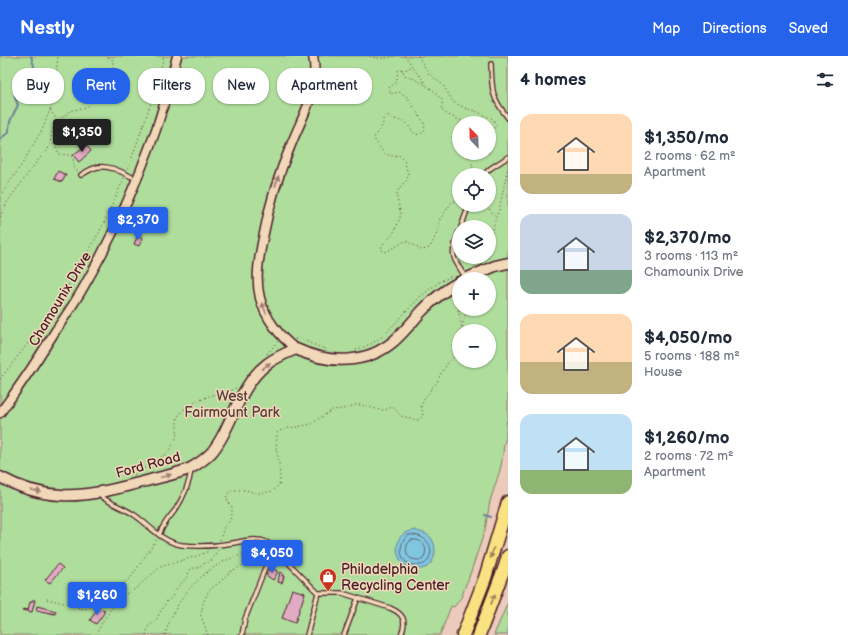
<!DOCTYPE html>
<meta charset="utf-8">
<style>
body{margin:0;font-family:"Balsamiq Sans",sans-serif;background:#f6f6f7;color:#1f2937;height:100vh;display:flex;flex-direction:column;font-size:15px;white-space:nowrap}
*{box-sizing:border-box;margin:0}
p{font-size:13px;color:#747a83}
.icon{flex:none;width:22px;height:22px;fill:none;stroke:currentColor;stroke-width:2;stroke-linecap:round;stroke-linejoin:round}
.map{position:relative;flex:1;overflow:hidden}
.details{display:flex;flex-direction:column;background:#fff;width:340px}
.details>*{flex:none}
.banner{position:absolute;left:12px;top:12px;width:380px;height:36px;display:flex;gap:8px}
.needle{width:26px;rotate:337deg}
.controls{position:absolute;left:452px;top:60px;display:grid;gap:8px}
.controls a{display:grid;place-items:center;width:44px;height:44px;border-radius:50%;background:#fff;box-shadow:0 1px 3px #0004;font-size:20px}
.price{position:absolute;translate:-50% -34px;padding:0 9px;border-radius:4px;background:#2563eb;color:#fff;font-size:13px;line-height:26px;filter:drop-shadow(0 1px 2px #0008)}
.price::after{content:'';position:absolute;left:50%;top:24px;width:12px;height:9px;margin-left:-6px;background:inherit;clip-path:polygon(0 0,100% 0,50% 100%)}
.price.on{background:#222;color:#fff}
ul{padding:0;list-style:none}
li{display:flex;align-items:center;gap:12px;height:100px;padding:0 12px}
li span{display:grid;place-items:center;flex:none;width:112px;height:80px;border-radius:12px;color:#555}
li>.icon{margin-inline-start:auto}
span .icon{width:48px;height:48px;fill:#fffc;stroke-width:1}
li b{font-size:17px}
h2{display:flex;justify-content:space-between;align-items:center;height:48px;padding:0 12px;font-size:17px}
.chip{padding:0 14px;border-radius:16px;background:#fff;box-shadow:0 1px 3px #0004;font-size:14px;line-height:36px}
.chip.on{background:#2563eb;color:#fff}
header{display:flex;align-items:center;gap:24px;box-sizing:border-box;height:56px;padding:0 20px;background:#2563eb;color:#fff}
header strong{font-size:19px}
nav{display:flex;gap:22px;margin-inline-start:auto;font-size:14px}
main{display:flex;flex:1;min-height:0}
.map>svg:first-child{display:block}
</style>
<header>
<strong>Nestly</strong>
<nav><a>Map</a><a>Directions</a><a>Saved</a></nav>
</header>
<main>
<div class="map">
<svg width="508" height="579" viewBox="0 0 508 579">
<rect width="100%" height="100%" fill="#eccabc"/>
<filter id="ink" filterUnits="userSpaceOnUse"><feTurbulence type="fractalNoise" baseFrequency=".025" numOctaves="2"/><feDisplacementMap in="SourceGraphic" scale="8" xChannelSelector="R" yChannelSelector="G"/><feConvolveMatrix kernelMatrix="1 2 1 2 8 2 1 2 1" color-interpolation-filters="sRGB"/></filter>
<g filter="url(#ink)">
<path fill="#afdd9c" stroke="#7c7e64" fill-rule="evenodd" d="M0,0h508v360l-2,8v14l-2,6 -1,11 -3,15 -10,31 -5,29 -17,50 -2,4 -4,12 -8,11 -3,-1 -11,29h-440zM459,67h30v30h-30zM459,119h30v30h-30zM459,171h30v30h-30zM459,223h30v30h-30zM459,275h30v30h-30z
M508,546v33h-14z"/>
<path fill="#80c6e1" stroke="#6a8398" d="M414,474c6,2 13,3 17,8 6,8 5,20 -1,26 -4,5 -8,5 -14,5 -2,0 -4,0 -6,-1 -14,-4 -18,-28 -5,-35 3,-2 6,-2 9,-3z"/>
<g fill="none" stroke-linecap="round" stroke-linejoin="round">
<path stroke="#606274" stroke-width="1" d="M409,479c14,-2 28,11 19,25 -2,4 -5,5 -10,5 -4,0 -8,0 -12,-3 -8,-8 -6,-22 3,-27z
M411,484c13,-2 19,10 11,20 -3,0 -7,0 -10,-1 -8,-3 -7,-15 -1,-19z"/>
<path stroke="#6a8398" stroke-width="2" d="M0,83l9,-7c-1,-11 5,-18 9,-27l-3,-7v-5l11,-15 7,-6 1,-6 -3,-10
M485,459l6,2"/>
</g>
<path fill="#e1abc3" stroke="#4a1f2b" d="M86,89l5,6 -12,11 -6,-7z
M58,115l8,4 -4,7 -8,-3z
M138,179l5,3 -4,8 -5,-2z
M58,508l5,4 -13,15 -5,-3z
M271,511l7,5 -5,8 -7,-5z
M280,516l3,1 -1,3h2l-2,7 -4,-1z
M292,533l13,4 -10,30 -13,-5z
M32,544h3l-3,12 -10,-2 1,-1 5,1 2,-8h2z
M37,550l19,5 -1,3 -19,-4z
M98,552l3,2 1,-1 3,1 -1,2v1l-8,11 -6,-4z"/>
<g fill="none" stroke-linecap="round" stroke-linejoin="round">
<defs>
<path id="service" d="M491,8c1,26 0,33 17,54
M81,119c5,-3 11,-7 17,-8 11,-2 24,5 34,10
M483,119l8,-7 17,-11
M461,171l8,-22
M459,176c-3,9 -8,19 -4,28 3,6 7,12 11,18
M99,439c10,8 23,12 34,19 17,11 28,28 49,31 17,2 34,1 51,-2 8,-1 16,-4 24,-3 6,0 10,2 14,5l47,48h24l48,15c14,6 17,13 11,27
M159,479c4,-11 10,-17 17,-26 7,-11 13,-25 15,-38
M242,579l3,-16 28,-71
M307,579l11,-42
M344,579l14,-37"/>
<path id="tertiary" d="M296,293c-16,-12 -31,-31 -36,-51 -5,-20 -1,-40 3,-60 6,-32 15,-63 28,-93 12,-31 29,-54 22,-89
M0,357c20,-27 38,-54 56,-83 11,-16 22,-32 31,-49 26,-45 48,-94 66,-143 10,-27 17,-55 24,-82"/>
<path id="secondary" d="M465,223l30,-13 13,-3
M0,421c18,10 40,17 61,18 30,2 61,-8 89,-15 14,-4 28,-6 41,-12 7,-4 14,-9 20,-15 10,-11 16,-26 22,-39 8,-18 18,-38 34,-50 9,-7 19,-11 29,-15 32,15 70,16 98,-8 10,-9 18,-19 27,-29 11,-12 24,-22 38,-30"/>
<path id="motorway" d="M463,579l22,-57 23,-76
M479,579l26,-69 3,-10"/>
</defs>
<use href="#service" stroke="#4a1f2b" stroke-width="6"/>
<use href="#tertiary" stroke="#4a1f2b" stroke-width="11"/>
<use href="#secondary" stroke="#4a1f2b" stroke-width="13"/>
<use href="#motorway" stroke="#4a1f2b" stroke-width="15"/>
<path stroke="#4a1f2b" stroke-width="1" stroke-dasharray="1 3" stroke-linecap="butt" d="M370,0c7,3 17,3 24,0
M404,0c6,4 7,11 12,16 4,4 7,8 10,13
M418,0l11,18 14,11 10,17 14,7 8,2 18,8 3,5v3l-2,1 -5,1
M402,14l6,-1 3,-3
M50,54l7,10
M51,85l5,6 3,7 10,1 2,1 2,2 1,9 4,5
M466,97l6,10 1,7 3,5
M128,113l25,-72 11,-41
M0,140l22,-32 21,-36 9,-23v-11l3,-12 3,-26
M459,144l-7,2 -12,17 -1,3v7l-9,18 -3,2 -6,1 -14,-9h-2l-17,10 -3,1 -3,-2 -1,-2 2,-4 10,-10 5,-11 3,-9 -4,-15v-5l2,-6 8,-8 1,-6 -4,-14 -5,-5 -8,1 -5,-2 -3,-2 -9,-13c1,-7 11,-11 9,-21l3,-3c4,1 6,3 9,4 4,2 6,1 10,3 8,6 7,18 20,9l-1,-8 -16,-25 -5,-4 -4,-2 -8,2 -1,-2 -1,-4 6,-5 2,-4 1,-9 3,-1 5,7 9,3 18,11 9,10c1,3 -1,7 0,10 3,5 19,10 24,13
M489,149l1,6 5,4
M0,161l8,-16 31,-42 9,-9 2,-6 2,-13 2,-5 4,-5 11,-9 5,-2 12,-3 3,-2 2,-4v-2l3,-8 6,-10 7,-4 6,-7v-10l-7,-4
M489,197c4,-14 3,-30 10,-43l9,-43
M459,238c-2,11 0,22 3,33
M461,275l6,-22
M295,283c8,-1 21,8 31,10
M356,294l15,-6 12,-8 38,-40 18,-14 13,-6
M267,298l11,-13
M0,323c38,-47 75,-100 103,-154 7,-16 14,-31 21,-47
M134,419l33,-22c5,-6 9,-12 10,-20 1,-6 -2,-13 2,-18 5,-8 22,-16 31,-19 10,-3 19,-2 27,-9
M220,484l4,-13 5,-5 3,-8v-7l-6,-9 2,-4 5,-4h13l9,3h9l9,-2 6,-6 1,-4 -1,-19 -3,-13 1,-16 2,-2 10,-3 8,-1 14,-3 21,-14 11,-1 13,-4h6l18,5h5l7,-3 2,1 7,8 16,4 3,-1 2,-2 1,-3 -2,-8 4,-9 5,-5 1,-4 6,-5 3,-8 9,-14 3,-2 3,-3 4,-19
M47,543l17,4 19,6 6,-1 15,-7 27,-24 26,-38
M96,579l6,-13 17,-24 16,-9 25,-22 37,-11 12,-5
M146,579l2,-8 9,-8 2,-5 5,-8 3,-5 4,-3 6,-10 10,-11 3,-7 4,-2h4l5,-4 8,-3 7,-11
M165,579c8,-31 31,-60 60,-74 13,-6 28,-9 41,-14
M208,579l-7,-19 2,-13 5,-11 5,-5 7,-5 10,-10 11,-6 9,-10 2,-4 -5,-6"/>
<use href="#service" stroke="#f1d8b9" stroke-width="3.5"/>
<use href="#tertiary" stroke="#f1d8b9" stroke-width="8"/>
<use href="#secondary" stroke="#f1d8b9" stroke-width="10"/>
<use href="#motorway" stroke="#f8e281" stroke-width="12"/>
</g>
<defs><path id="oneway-solid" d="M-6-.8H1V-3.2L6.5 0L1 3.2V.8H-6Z"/></defs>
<g fill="#9e7c72">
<use href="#oneway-solid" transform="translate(277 125) rotate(-72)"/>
<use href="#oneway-solid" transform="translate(264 252) rotate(-112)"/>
<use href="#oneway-solid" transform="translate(266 310) rotate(-39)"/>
<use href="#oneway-solid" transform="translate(166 420) rotate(-15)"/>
<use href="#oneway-solid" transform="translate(36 435) rotate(12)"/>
</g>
<g fill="#a18056">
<use href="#oneway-solid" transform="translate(492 497) rotate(107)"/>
<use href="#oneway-solid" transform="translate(493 543) rotate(-70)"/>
</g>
</g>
<defs>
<symbol id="shop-pin" viewBox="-11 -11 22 30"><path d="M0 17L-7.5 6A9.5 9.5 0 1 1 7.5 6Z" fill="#c8321e" stroke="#f1d8b9"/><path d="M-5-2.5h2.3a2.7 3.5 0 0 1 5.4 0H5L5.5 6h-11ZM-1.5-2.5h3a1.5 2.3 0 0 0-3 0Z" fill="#fff"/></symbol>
</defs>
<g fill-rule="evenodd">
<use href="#shop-pin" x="318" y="511" width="20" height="27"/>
</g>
<g text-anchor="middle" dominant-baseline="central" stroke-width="3" stroke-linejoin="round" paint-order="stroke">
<g font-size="14" fill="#4a1f2b" stroke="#f1d8b9">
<text transform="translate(60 243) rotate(-59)">Chamounix Drive</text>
<text transform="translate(148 409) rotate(-15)">Ford Road</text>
</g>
<g font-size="14" fill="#593c3c" stroke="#f1d8b9">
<text x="232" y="340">West<tspan x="232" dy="16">Fairmount Park</tspan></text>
</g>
<g font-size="14" fill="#4a1f2b" stroke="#f1d8b9" text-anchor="start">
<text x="341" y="513">Philadelphia<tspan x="341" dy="16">Recycling Center</tspan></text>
</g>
</g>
</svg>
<div class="controls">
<a><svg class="needle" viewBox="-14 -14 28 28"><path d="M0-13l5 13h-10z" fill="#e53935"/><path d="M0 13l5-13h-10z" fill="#747a83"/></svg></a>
<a><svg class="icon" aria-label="locate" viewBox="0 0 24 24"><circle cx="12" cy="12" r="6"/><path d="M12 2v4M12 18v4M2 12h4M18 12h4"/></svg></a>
<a><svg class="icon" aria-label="layers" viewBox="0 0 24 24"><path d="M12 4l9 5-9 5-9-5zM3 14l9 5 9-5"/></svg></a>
<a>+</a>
<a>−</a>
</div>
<b class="price on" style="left:82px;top:97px">$1,350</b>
<b class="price" style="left:138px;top:185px">$2,370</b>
<b class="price" style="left:272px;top:518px">$4,050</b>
<b class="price" style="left:97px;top:560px">$1,260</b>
<div class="banner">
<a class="chip">Buy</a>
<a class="chip on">Rent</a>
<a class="chip">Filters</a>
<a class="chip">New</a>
<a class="chip">Apartment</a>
</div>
</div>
<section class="details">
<h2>4 homes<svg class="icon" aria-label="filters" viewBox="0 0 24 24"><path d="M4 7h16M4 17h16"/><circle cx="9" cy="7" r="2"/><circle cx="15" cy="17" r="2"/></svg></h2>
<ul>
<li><span style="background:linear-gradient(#ffd9b3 75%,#c2b280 0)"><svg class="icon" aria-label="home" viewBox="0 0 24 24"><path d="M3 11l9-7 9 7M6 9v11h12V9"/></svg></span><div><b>$1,350/mo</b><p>2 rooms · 62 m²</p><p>Apartment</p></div></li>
<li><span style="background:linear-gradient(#c9d6e8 70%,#7fa58c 0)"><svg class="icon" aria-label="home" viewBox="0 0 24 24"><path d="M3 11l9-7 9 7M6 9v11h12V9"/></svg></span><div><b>$2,370/mo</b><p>3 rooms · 113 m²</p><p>Chamounix Drive</p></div></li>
<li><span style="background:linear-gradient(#ffd9b3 60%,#c2b280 0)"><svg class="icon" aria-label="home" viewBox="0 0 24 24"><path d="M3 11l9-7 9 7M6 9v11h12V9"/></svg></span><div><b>$4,050/mo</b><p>5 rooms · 188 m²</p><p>House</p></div></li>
<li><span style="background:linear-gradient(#bfe0f5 70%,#8fb573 0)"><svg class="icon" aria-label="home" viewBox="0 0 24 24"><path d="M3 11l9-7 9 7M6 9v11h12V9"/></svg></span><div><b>$1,260/mo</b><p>2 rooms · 72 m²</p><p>Apartment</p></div></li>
</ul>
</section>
</main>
